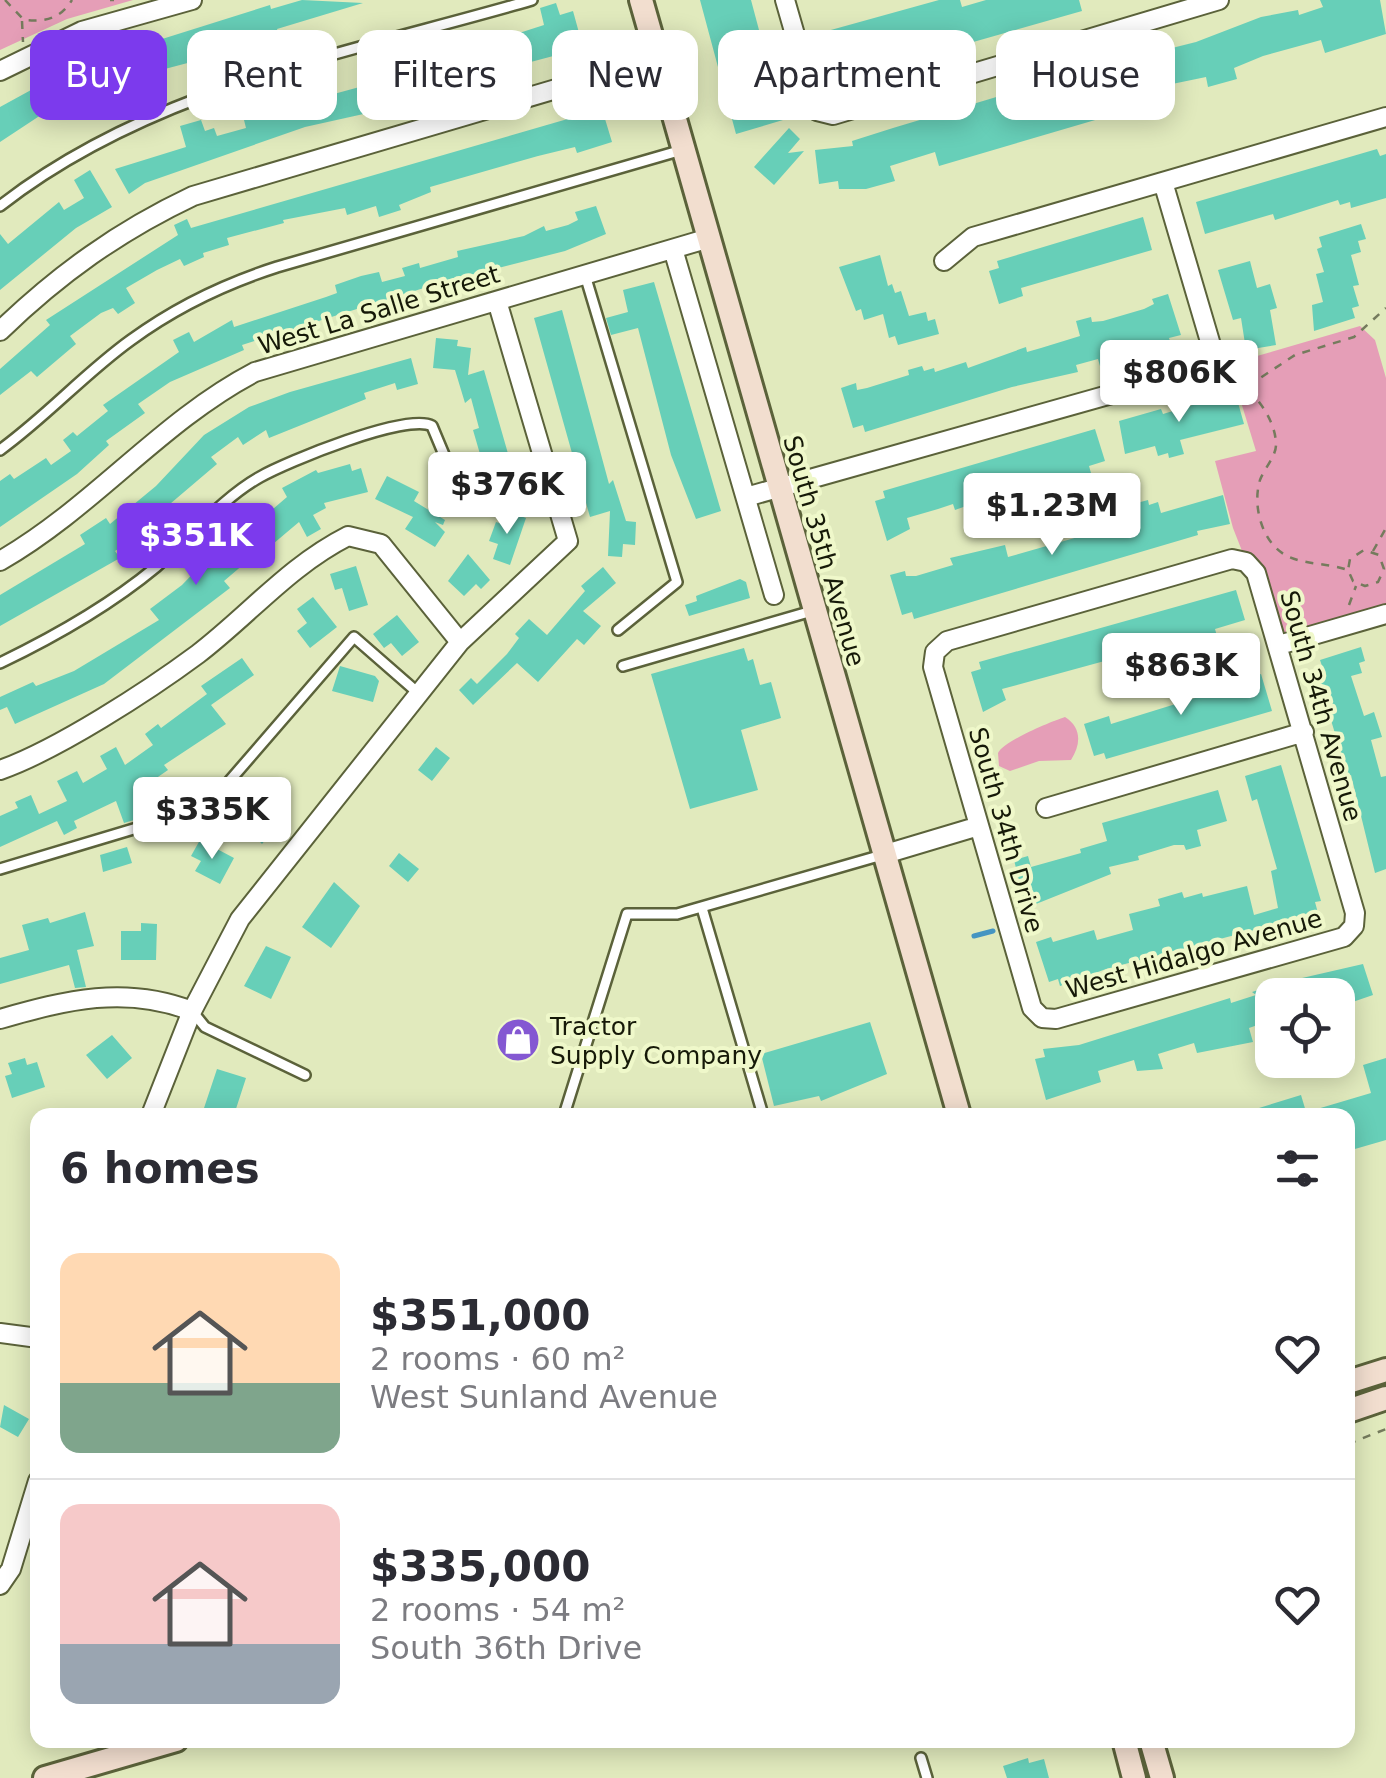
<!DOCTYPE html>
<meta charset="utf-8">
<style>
body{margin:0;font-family:"DejaVu Sans",sans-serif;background:#f7f7f7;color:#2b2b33;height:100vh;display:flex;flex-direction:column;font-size:38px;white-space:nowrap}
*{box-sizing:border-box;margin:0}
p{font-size:32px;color:#7c7c81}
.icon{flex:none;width:55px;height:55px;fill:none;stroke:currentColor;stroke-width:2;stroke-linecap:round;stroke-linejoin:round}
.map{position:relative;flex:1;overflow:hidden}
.drawer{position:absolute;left:30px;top:1108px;width:1325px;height:640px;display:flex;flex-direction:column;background:#fff;border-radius:20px;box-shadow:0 5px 25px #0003}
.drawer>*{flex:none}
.hud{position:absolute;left:30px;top:30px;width:1328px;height:90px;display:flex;gap:20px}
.controls{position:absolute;left:1255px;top:978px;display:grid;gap:20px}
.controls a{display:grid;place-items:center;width:100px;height:100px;border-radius:20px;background:#fff;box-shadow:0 5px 25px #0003;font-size:50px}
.price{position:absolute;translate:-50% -85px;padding:0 22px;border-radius:10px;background:#fff;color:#222;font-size:32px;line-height:65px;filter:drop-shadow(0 2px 5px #0008)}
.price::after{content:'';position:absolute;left:50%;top:60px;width:30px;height:22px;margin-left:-15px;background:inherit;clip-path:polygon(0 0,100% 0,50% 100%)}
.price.current{background:#7c3aed;color:#fff}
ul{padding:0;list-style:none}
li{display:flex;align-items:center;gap:30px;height:250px;padding:0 30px}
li+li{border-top:2px solid #e1e1e2}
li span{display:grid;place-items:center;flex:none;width:280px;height:200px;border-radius:20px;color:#555}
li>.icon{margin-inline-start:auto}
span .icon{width:120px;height:120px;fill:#fffc;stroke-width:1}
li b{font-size:42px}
h2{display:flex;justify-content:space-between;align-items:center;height:120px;padding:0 30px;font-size:42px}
.pill{padding:0 35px;border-radius:20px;background:#fff;box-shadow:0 5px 25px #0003;font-size:35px;line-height:90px}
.pill.current{background:#7c3aed;color:#fff}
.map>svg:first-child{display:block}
</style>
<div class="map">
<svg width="1386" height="1778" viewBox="0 0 1386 1778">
<rect width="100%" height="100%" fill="#e1eabd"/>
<path fill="#e59eb7" d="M0,0h133l-66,19 -67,31z
M1360,326l15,14 11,38v236l-107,31 -46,-117 -18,-67 41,-10 -19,-62 -15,-10 -13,-19 48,-4z
M1065,717c17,11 16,27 6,43l-32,1 -29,10 -11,-5 -1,-13c6,-12 52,-31 67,-36z"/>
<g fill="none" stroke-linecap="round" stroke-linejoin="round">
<path stroke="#4595c2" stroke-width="5" d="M974,936l19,-5"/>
</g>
<path fill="#67cfb8" d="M302,0l61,3 -86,26 2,7 -32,9 -2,-7 -49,14 3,8 -57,15 -2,-7 -69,23 5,9 -32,13 -44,29v-35l73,-40 197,-62 1,4z
M700,0h51l32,120 -47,14z
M939,0h21l2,7 24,-7h93l3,11 -207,59 -31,7 -2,-7 -10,3 -12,-40z
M1320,0h60l6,34 -61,19 -4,-13 -58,16 -29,12 3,11 -29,8 -2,-10 -92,19 5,17 -180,53 -4,-14 -45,14 5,15 -29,8h-27l-1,-8 -19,3 -4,-34 38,-4 -1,-5 41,-13 207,-62 96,-24 65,-25 37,-7 1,5 24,-8z
M556,3l4,12 13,-4 8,29 -7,2 2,8 -109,29 1,4 -73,24 -90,20 -160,56 -16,11 -14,-25 71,-22 -6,-21 21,-6 4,11 9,-3 3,8 29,-8 -2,-8 35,-11 128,-35 60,-19 -1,-5 51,-11 -1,-5 28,-9 -4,-17z
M602,109l10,33 -35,11 -2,-6 -37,9 -108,31 1,5 -32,13 2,5 -22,7 -3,-11 -29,9 -2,-7 -62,12 1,3 -57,15 2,7 -26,8 1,4 -20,9 -4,-7 -23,11 -31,18 9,15 -17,11 -5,-6 -12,5 -31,23 6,8 -39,33 -6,-6 -31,24v-26l50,-44 -4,-5 132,-85 -4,-10 13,-6 4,9z
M789,128l11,11 -12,14 16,-2 -30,34 -20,-18z
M1377,149l3,7 6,-2v44l-35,10 -1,-6 -10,3 -2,-5 -63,20 -2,-6 -68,20 -9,-32z
M90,170l22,37 -36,21 -76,62v-56l8,10 51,-42 5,8 20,-12 -10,-18z
M596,206l10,28 -41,17 -122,31 -201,63 2,5 -74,32 -32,22 7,9 -39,28 3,4 -32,29 -77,53v-46l10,-7 4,5 32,-21 5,7 20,-14 -8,-11 10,-8 4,4 31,-25 -5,-6 76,-53 -6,-12 16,-8 5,10 38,-22 2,7 92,-30 11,-4 -2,-8 26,-9 18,-4 3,10 23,-6 -3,-8 17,-5 1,5 38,-11 -1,-6 67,-15 20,-10 2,5 22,-6 10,-5 -3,-8z
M1143,217l9,33 -131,38 2,8 -24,8 -10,-33 10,-3 -2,-7z
M1361,224l5,15 -8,2 3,11 -10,3 8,30 -6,1 6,20 -7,2 3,10 -41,13 -2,-26 11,-3 -7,-28 8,-2 -7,-23 5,-2 -3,-10z
M880,255l8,31 4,-2 3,9 6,-2 8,25 17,-4 2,9 7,-2 4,15 -41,11 -3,-9 -6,2 -6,-24 -19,6 -3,-11 -5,2 -17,-44z
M1250,261l7,27 13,-4 7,24 -7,2 6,35 -30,5 -5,-32 -8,2 -15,-50z
M654,282l67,229 -25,8 -25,-64 -33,-127 -27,7 -5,-17 22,-6 -5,-22z
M1168,294l13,41 -12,3 2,6 -71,22 -2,-7 -22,6 2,7 -66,15 -147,45 -2,-7 -10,3 -12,-40 15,-5 1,7 10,-2 42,-13 -1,-5 14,-4 2,5 10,-3 1,4 31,-10 2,6 58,-21 1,5 14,-4 39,-12 -4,-15 15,-4 1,5 11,-1 41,-12 10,-5 -2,-5z
M562,310l47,174 4,-4 13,41 10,1 -1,23 -12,-1 -1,13 -14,-1 2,-45 -20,6 -56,-199z
M436,338l22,2 -1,6 14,2 -3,27 16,-5 33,115 -26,7 -18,-62 6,-2 -8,-30 -6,5 -10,-33 -22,-2z
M411,358l7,26 -21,6 -2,-7 -31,10 2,6 -97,39 -3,-8 -23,15 -5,-8 -27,20 6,7 -60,51 6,7 -25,21 -3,-5 -20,13 5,7 -120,68v-31l85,-51 -5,-9 26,-17 4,6 46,-38 48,-51 45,-28 41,-15z
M1235,392l9,32 -64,16 4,14 -15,4 -1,-5 -10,3 -3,-10 -30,8 -6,-33 42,-12 2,5z
M1095,429l10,32 -16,5 2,7 -31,9 2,8 -44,12 -1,-5 -10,3 -3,-10 -36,10 1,5 -14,5 -2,-6 -15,5 -31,9 3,11 -23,12 -12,-40 10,-3 -2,-7z
M350,464l2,7 9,-3 7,24 -44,11 2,5 -13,7 8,14 -14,8 -8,-15 -32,27 -2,-3 -41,35 6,7 -126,96 -89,40 -8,-17 -7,3v-13l33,-15 3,4 38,-15 85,-51 -9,-11 32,-24 53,-55 27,-20 4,5 21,-18 -5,-9 34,-18 2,3z
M387,476l32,16 -5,9 31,19 -2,5 -8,-3 10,10 -10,15 -30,-18 8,-12 -38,-18z
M1223,495l7,29 -33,7 1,4 -284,84 -2,-7 -10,3 -12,-40 15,-4 1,5h10l37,-11 -3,-7 55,-13 3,12 98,-28 -1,-4 31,-10 -3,-11 15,-4 1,5 9,-3 3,11z
M506,511l20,7 -16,47 -17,-6 5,-15 -9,-3 7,-19 6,2z
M468,554l22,26 -9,9 -5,-5 -12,12 -16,-15z
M356,566l12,39 -19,6 -7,-23 -7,2 -5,-16z
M603,567l13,16 -33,28 18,15 -17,19 -7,-6 -39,43 -21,-19 -44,42 -14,-15 12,-12 6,6 30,-30 12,-16 -4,-4 14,-15 18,16 38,-44 -4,-5z
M740,579l6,3 4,16 -61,18 -4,-11 12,-4 -1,-5z
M1236,590l9,30 -30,9 4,14 -15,4 -1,-5 -38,11 -2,-8 -161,44 4,11 -23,12 -12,-40 10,-3 -2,-7z
M313,597l24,30 -27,21 -13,-17 10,-8 -10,-14z
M397,615l22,27 -17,14 -11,-13 -7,5 -11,-14z
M1361,647l4,14 -6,2 3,10 -11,3 13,40 10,-4 8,25 -11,3 10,37 5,-1v93l-11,4 -24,-98 -3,1 -32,-105 7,-2 -3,-9z
M744,648l4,13 5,-2 7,26 11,-3 10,36 -40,12 17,60 -68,19 -39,-135z
M242,658l12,17 -43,30 15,19 -62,41 4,5 -13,9 -21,9 10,29 -20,6 -8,-22 -42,20 3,7 -13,7 -7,-14 -57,26v-31l18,-8 -3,-6 16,-7 8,19 28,-13 -10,-20 20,-10 6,12 24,-14 -7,-13 16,-9 9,18 28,-20 -8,-11 13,-10 3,4 46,-34 -6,-8z
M340,666l35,10 4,5 -6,21 -41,-11z
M1261,674l11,37 -166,48 -2,-6 -10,3 -10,-32 25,-8 2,8 97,-30 -2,-7z
M436,747l14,11 -18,23 -14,-11z
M1281,765l40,136 -6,1 3,11 -212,56 -46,17 -2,-7 -9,3 -13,-40 15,-5 2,5 41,-12 3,10 36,-10 -4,-16 31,-8 -2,-7 24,-7 2,6 18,-5 1,4 44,-11 7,29 24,-7 -7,-37 6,-2 -20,-70 -5,2 -7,-25z
M259,787l27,28 -24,29 -27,-29z
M1218,790l9,31 -30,9 4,16 -15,4 -2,-5h-10l-36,11 1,4 -30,7 2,7 -85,34 -12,-48 14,-4 3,11 50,-14 -1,-4 27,-8 -5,-18z
M200,840l34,18 -14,26 -25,-13 6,-10 -10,-5z
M127,847l5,16 -29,9 -3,-17z
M399,853l20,16 -11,13 -19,-16z
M334,882l26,24 -29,42 -29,-21z
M85,912l9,34 -17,4 9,37 -11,1 -6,-23 -69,19v-26l29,-8 -7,-25 26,-7 2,5z
M141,923l16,1 -1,36h-35v-29h20z
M266,946l25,11 -20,42 -27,-13z
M1363,964l10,31 -35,12v-12h-66v25l-23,8 4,14 -56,11 -3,-10 -36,11 5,15 -26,2 -3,-11 -36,11 3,11 -55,18 -11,-41 10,-2 -2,-8 36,-4 151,-47 1,5 25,-8 -4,-3 24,-8z
M870,1022l17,52 -66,27 -2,-5 -45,10 -13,-52z
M112,1035l20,23 -25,21 -21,-24z
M25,1058l2,7 10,-3 8,25 -33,11 -7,-22 7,-2 -4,-11z
M1386,1058v82l-38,11v-36l-41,-3 64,-19 -8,-28z
M217,1069l29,9 -12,37 -30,-7z
M1301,1095l6,20h-61v-3z
M4,1405l25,14 -11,18 -18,-10z
M1028,1758l1,5 15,-4 5,19h-42l-4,-12z"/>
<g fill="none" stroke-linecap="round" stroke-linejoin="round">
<defs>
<path id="service" d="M0,206c152,-119 350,-153 532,-206
M585,275l92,307 -59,48
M0,450c47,-34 85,-77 131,-110 45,-33 93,-56 146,-73l405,-117
M0,663c54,-26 109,-57 156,-96 34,-29 65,-68 104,-90 26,-15 148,-65 172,-51l33,79 10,1 77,-22
M623,666l189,-55
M0,869l207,-62 147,-170 63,55
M702,908l61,207
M192,1011l13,16 100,48
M564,1115l63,-201h50l205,-59
M921,1758l6,20"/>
<path id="minor" d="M785,0l32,111 16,4 386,-115
M0,71l82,-40 110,-31
M673,249l101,346
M944,261l29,-24 413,-120
M0,331c59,-57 119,-100 193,-135l465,-137
M746,497l451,-127 12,-10 2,-15 -48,-163
M1232,559l14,3 10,11 99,340 -1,13 -10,11 -288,82 -14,-1 -10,-10 -99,-341 2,-15 12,-11z
M0,561c94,-54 161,-140 255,-189l451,-133
M1279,645l107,-31
M0,770c57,-20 148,-79 198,-116 52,-40 91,-88 150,-118l33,8 79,98
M1046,808l258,-76
M882,855l97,-29
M0,1019c67,-19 125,-34 192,-8
M151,1115l41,-104 48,-92 220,-277 108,-101 -71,-240
M0,1333l38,5
M0,1585l11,-16 27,-88"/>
<path id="secondary" d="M641,0l318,1115
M1348,1382l38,-12
M1348,1411l38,-13
M1124,1740l10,38
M1151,1740l11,38
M45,1778l131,-38"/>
</defs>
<use href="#service" stroke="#5b623a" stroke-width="14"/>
<use href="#minor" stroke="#5b623a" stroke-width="22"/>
<use href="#secondary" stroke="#5b623a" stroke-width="28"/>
<path stroke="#757b5d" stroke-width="2.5" stroke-dasharray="8 8" stroke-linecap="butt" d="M5,0l19,20c21,2 36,-1 48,-20
M110,0h4
M22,21l1,21
M1224,369c23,15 52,46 52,76 0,11 -12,24 -16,35 -8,26 2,63 27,76 19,9 41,7 61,14l5,11 12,5 13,-4 6,-13 -5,-14 -15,-5 -14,9 -2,11
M1248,386l47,-31 59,-18 32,-29
M1373,551l13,-23
M1349,605l7,-19
M1348,1444l38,-15"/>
<use href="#service" stroke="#fff" stroke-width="9"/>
<use href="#minor" stroke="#fff" stroke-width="18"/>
<use href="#secondary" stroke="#f2decf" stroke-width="22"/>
</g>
<defs>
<symbol id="shop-disc" viewBox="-11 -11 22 22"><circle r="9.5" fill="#8458d2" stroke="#eff8ca"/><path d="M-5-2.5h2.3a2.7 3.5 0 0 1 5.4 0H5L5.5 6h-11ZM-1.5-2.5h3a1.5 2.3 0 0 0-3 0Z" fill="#fff"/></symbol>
</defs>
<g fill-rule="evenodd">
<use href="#shop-disc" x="493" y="1015" width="50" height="50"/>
</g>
<g text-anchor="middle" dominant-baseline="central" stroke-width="8" stroke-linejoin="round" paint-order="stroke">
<g font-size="25" fill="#161908" stroke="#eff8ca">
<text transform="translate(379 310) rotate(-17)">West La Salle Street</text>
<text transform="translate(824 551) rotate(74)">South 35th Avenue</text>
<text transform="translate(1321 706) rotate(74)">South 34th Avenue</text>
<text transform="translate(1006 830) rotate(74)">South 34th Drive</text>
<text transform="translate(1194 954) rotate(-16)">West Hidalgo Avenue</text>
</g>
<g font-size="25" fill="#161908" stroke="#eff8ca" text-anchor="start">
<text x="550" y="1026">Tractor<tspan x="550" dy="29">Supply Company</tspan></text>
</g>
</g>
</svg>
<div class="controls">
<a><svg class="icon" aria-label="locate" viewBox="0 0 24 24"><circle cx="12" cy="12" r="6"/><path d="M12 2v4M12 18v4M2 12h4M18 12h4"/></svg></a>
</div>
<b class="price" style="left:1179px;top:425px">$806K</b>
<b class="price" style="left:507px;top:537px">$376K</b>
<b class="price" style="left:1052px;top:558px">$1.23M</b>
<b class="price current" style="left:196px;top:588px">$351K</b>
<b class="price" style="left:1181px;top:718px">$863K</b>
<b class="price" style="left:212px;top:862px">$335K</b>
<div class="hud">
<a class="pill current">Buy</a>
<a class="pill">Rent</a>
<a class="pill">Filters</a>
<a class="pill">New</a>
<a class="pill">Apartment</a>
<a class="pill">House</a>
</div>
<section class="drawer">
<h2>6 homes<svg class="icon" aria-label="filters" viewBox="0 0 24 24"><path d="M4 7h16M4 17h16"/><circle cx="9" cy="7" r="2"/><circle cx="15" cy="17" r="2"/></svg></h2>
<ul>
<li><span style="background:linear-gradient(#ffd9b3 65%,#7fa58c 0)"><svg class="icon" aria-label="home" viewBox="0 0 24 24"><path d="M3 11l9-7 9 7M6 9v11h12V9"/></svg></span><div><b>$351,000</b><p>2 rooms · 60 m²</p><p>West Sunland Avenue</p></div><svg class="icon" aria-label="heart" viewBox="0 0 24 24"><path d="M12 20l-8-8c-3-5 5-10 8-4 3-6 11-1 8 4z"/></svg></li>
<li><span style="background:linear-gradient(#f6c9c9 70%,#9aa5b1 0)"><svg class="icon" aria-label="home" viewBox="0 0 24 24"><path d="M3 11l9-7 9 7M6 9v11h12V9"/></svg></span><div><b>$335,000</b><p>2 rooms · 54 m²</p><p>South 36th Drive</p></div><svg class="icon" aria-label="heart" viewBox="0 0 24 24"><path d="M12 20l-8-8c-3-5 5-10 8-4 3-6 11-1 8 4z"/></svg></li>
</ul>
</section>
</div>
